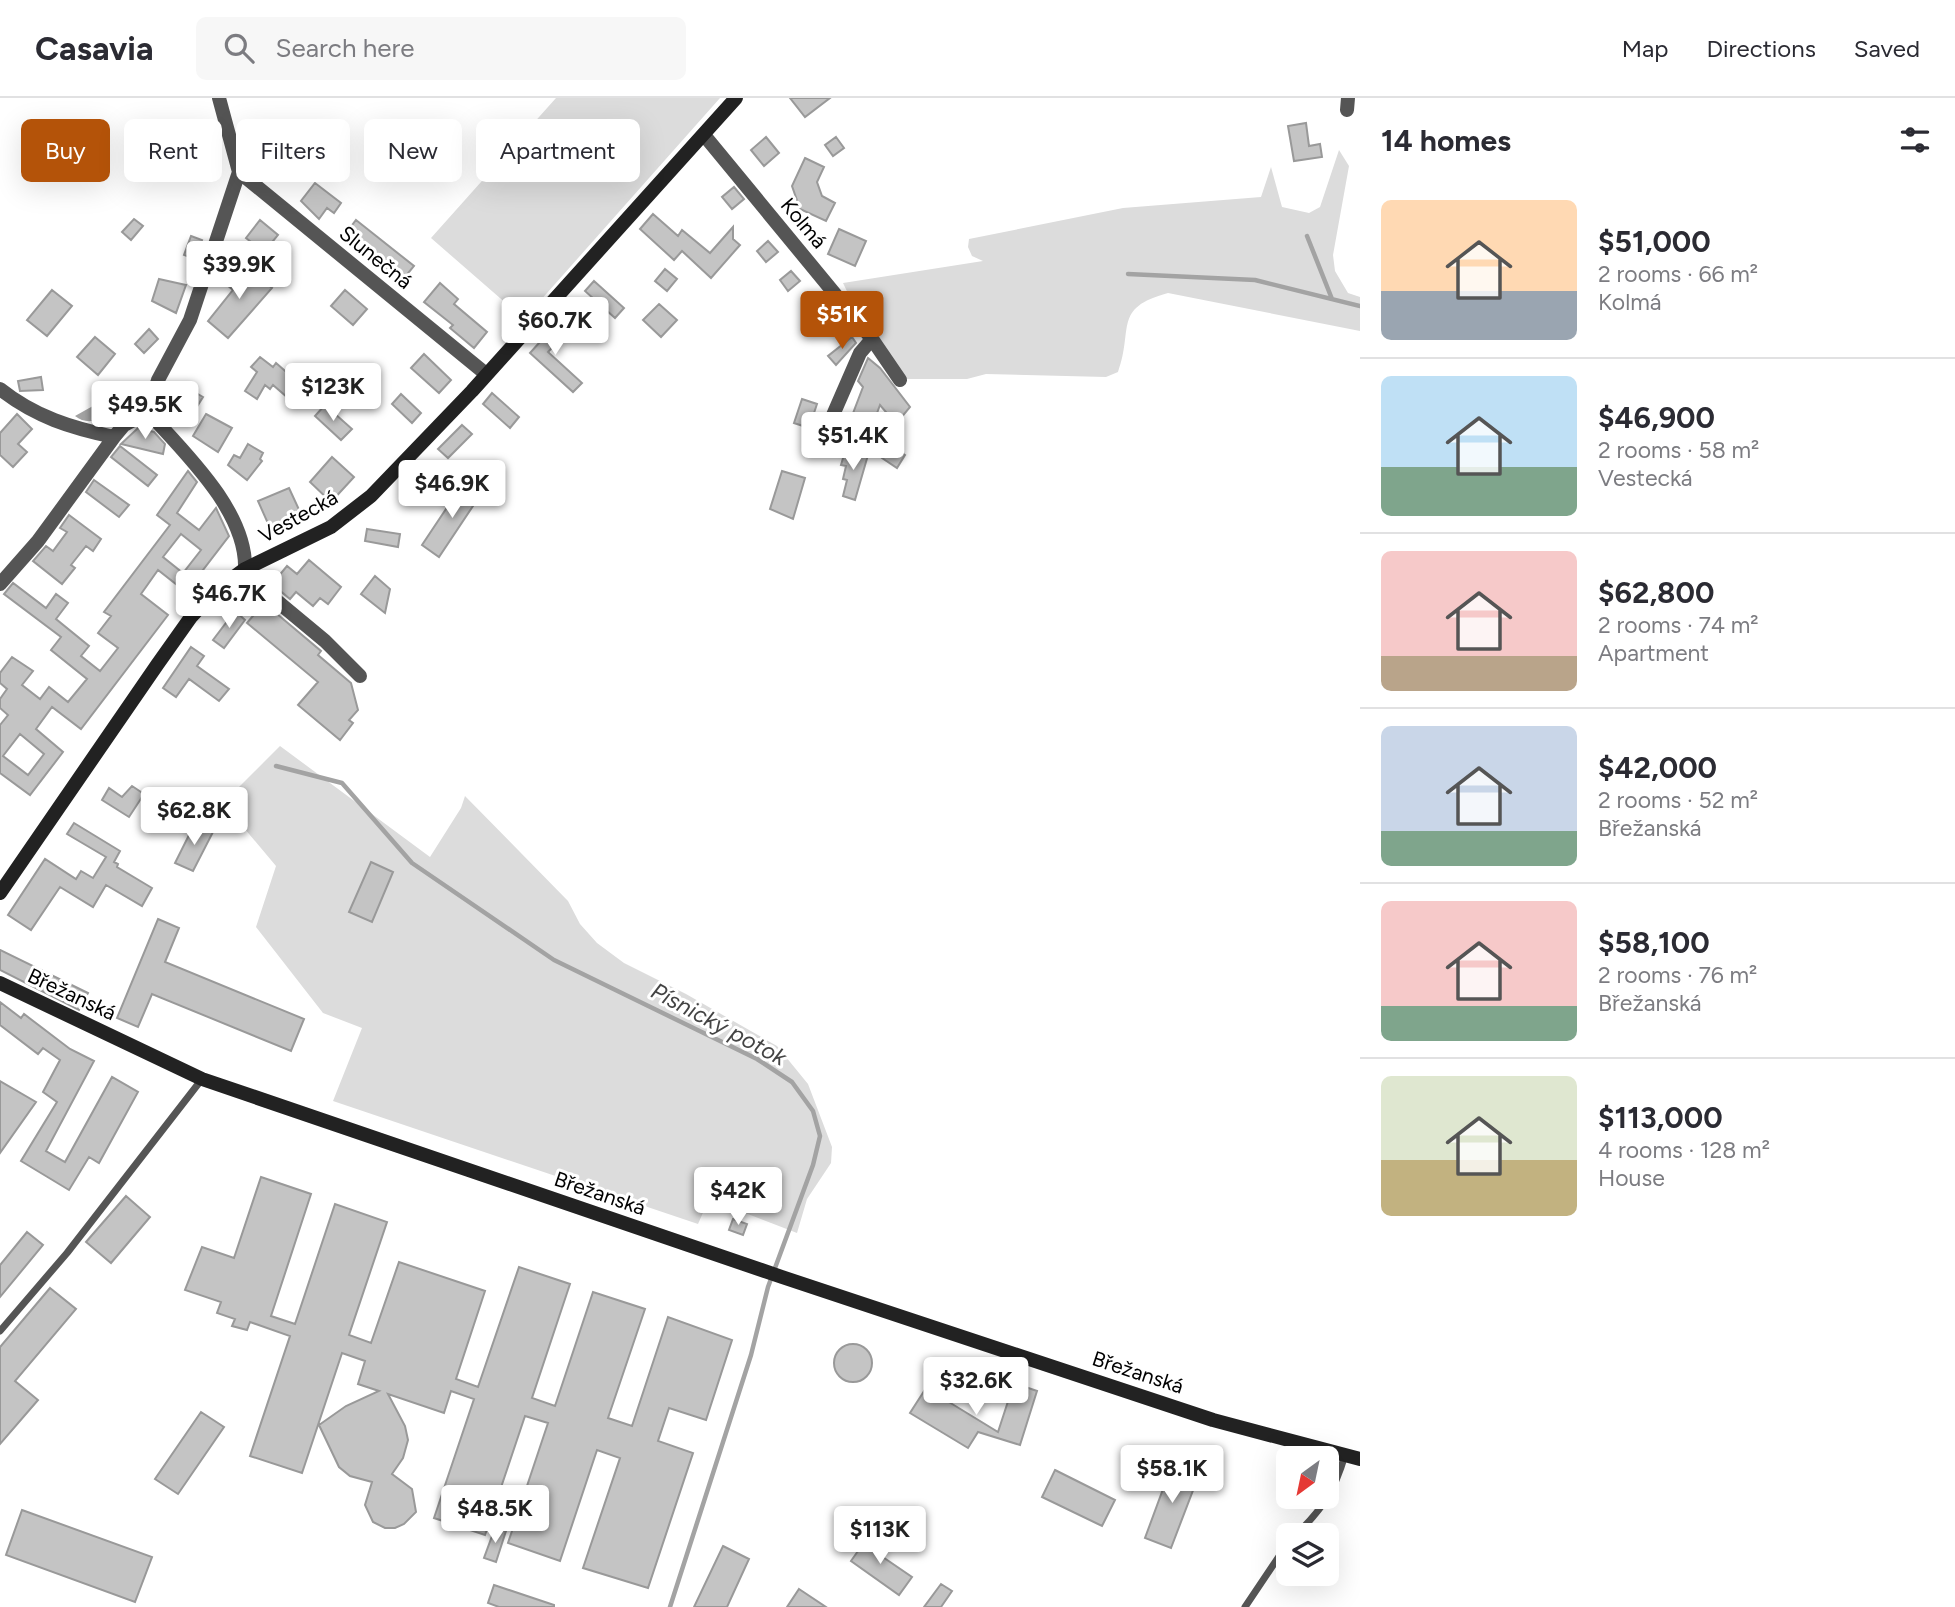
<!DOCTYPE html>
<meta charset="utf-8">
<style>
body{margin:0;font-family:Figtree,sans-serif;background:#f7f7f7;color:#2b2b33;height:100vh;display:flex;flex-direction:column;font-size:26px;white-space:nowrap}
*{box-sizing:border-box;margin:0}
p{font-size:23px;color:#7c7c81}
.icon{flex:none;width:38px;height:38px;fill:none;stroke:currentColor;stroke-width:2;stroke-linecap:round;stroke-linejoin:round}
.map{position:relative;flex:1;overflow:hidden}
.side{display:flex;flex-direction:column;background:#fff;width:595px}
.side>*{flex:none}
.top-card{position:absolute;left:21px;top:21px;width:665px;height:63px;display:flex;gap:14px}
.needle{width:46px;rotate:213deg}
.controls{position:absolute;left:1276px;top:1348px;display:grid;gap:14px}
.controls a{display:grid;place-items:center;width:63px;height:63px;border-radius:10px;background:#fff;box-shadow:0 7px 28px #0002;font-size:35px}
.price{position:absolute;translate:-50% -60px;padding:0 16px;border-radius:7px;background:#fff;color:#222;font-size:23px;line-height:46px;filter:drop-shadow(0 2px 4px #0008)}
.price::after{content:'';position:absolute;left:50%;top:42px;width:21px;height:16px;margin-left:-10px;background:inherit;clip-path:polygon(0 0,100% 0,50% 100%)}
.price.active{background:#b45309;color:#fff}
ul{padding:0;list-style:none}
li{display:flex;align-items:center;gap:21px;height:175px;padding:0 21px}
li+li{border-top:2px solid #e1e1e2}
li span{display:grid;place-items:center;flex:none;width:196px;height:140px;border-radius:10px;color:#555}
li>.icon{margin-inline-start:auto}
span .icon{width:84px;height:84px;fill:#fffc;stroke-width:1}
li b{font-size:30px}
h2{display:flex;justify-content:space-between;align-items:center;height:84px;padding:0 21px;font-size:30px}
.pill{padding:0 24px;border-radius:10px;background:#fff;box-shadow:0 7px 28px #0002;font-size:24px;line-height:63px}
.pill.active{background:#b45309;color:#fff}
header{display:flex;align-items:center;gap:42px;box-sizing:border-box;height:98px;padding:0 35px;background:#fff;border-bottom:2px solid #e1e1e2}
header strong{font-size:33px}
nav{display:flex;gap:38px;margin-inline-start:auto;font-size:24px}
.search{width:490px;height:63px;background:#f7f7f7;display:flex;align-items:center;gap:18px;box-sizing:border-box;padding:0 24px;border-radius:10px;color:#7c7c81;font-size:26px}
main{display:flex;flex:1;min-height:0}
.map>svg:first-child{display:block}
</style>
<header>
<strong>Casavia</strong>
<div class="search"><svg class="icon" aria-label="search" viewBox="0 0 24 24"><circle cx="10" cy="10" r="6"/><path d="M15 15l6 6"/></svg>Search here</div>
<nav><a>Map</a><a>Directions</a><a>Saved</a></nav>
</header>
<main>
<div class="map">
<svg width="1360" height="1509" viewBox="0 0 1360 1509">
<rect width="100%" height="100%" fill="#fff"/>
<path fill="#dcdcdc" d="M556,0h164l-196,221 -93,-81z
M1339,52l10,16 -16,89 2,16 13,22 12,4v34l-192,-38c-56,15 -34,36 -50,79l-12,5 -120,-3 -19,5h-61l-51,-71 -12,-25 140,-22 -11,-5 -4,-9 1,-8 154,-31 138,-11 10,-30 11,40 27,6 11,-6z
M280,648l150,111 31,-49 4,-12 103,105 12,23 17,19 27,20 62,31 91,52 31,38 24,63 -1,16 -24,36 -10,34 -88,-34 -11,25 -365,-123 29,-73 -39,-15 -67,-86 20,-61 -53,-63z"/>
<path fill="#a3a3a3" d="M123,295l6,10c-16,9 -37,27 -54,13l34,-19z"/>
<g fill="none" stroke-linecap="round" stroke-linejoin="round">
<path stroke="#a3a3a3" stroke-width="4.5" d="M1307,138l25,63
M1128,176l127,6 105,26
M276,668l66,17 70,80 142,97 203,99 35,23 21,29 7,25 -7,29 -45,122 -17,68 -81,252"/>
</g>
<path fill="#c4c4c4" stroke="#999" stroke-width="2" fill-rule="evenodd" d="M790,0h40l-25,19z
M1306,25l3,23 11,-2 2,13 -28,4 -6,-35z
M766,39l13,16 -15,13 -13,-16z
M836,39l8,11 -11,8 -8,-11z
M292,50l18,14 -15,17 -14,-12 3,-4 -3,-3z
M805,60l19,9 -7,15 5,14 13,7 -9,18 -26,-12 -8,-23z
M315,85l26,20 -7,10 -7,-5 -8,11 -18,-18z
M734,89l10,12 -12,10 -10,-12z
M653,116l25,22 4,-6 28,23 23,-26v12l7,6 -29,33 -29,-27 -8,9 -34,-31z
M134,121l9,7 -12,14 -9,-8z
M260,122l18,15 -14,17 -18,-14z
M356,122l58,46 -14,17 -57,-46z
M839,131l27,12 -11,25 -27,-12z
M191,138l11,4 -7,19 -11,-4z
M768,143l10,11 -12,10 -9,-11z
M242,166l30,24 -44,50 -20,-17 25,-31 -7,-6z
M665,171l12,10 -10,12 -12,-10z
M791,173l9,10 -12,10 -8,-11z
M159,181l27,6 -10,28 -24,-12z
M594,183l30,27 -9,10 -30,-27z
M440,185l18,16 -4,5 33,28 -13,16 -24,-20 3,-3 -29,-23z
M52,192l20,16 -25,30 -20,-16z
M345,192l22,19 -14,16 -22,-19z
M659,206l18,16 -16,17 -18,-17z
M558,224l10,9 -20,21 34,31 -9,9 -43,-39z
M149,231l9,10 -14,14 -9,-9z
M95,239l20,17 -17,21 -21,-18z
M852,239l4,6 -20,22 -8,-9z
M424,256l27,26 -12,13 -28,-25z
M260,259l13,10 3,-4 31,27 -12,14 -22,-19 -3,4 -5,-4 -8,14 -12,-8 12,-19 -6,-5z
M868,260l12,10 30,39 -14,17 -16,-19 -7,19 -21,-8 11,-29 -5,-6z
M41,279l2,13 -23,1 -2,-10z
M184,288l19,11 -10,16 -18,-10z
M492,295l27,24 -9,11 -27,-24z
M401,296l20,19 -9,10 -20,-19z
M802,301l15,5 -8,24 -15,-5z
M325,307l27,24 -11,11 -26,-24z
M17,316l15,15 -14,15 9,8 -14,15 -13,-12v-22z
M206,316l26,14 -14,24 -25,-16z
M462,327l10,9 -24,24 -10,-9z
M138,330l16,4 11,12 -2,10 -42,-10z
M248,346l15,9 -3,6 2,2 -15,19 -19,-15 6,-10 6,3z
M890,347l15,10 -8,13 -15,-10z
M120,348l37,29 -9,11 -37,-29z
M846,350l22,7 -13,45 -12,-4 4,-16 -4,-1 3,-13 -5,-1z
M332,359l22,20 -23,25 -21,-20z
M188,373l9,11 -20,31 22,17 17,-22 13,28 -43,56 -28,-22 -17,24 27,21 -87,114 -29,-22 -16,22 27,23 -33,43 -30,-22v-48l8,-10 -8,-7v-9l7,-10 -7,-6v-10l12,-16 21,14 -11,14 18,14 9,-12 19,15 19,-23 -36,-29 10,-13 -57,-43 9,-11 33,25 10,-14 12,9 -12,16 33,27 -8,10 19,15 18,-23 -20,-15 13,-17 -7,-4 66,-87 -13,-10zM181,436l20,16 -18,23 -20,-16zM20,636l24,20 -16,21 -25,-19z
M782,373l23,7 -12,41 -23,-10z
M94,382l35,25 -10,12 -33,-25z
M464,384l17,12 -42,63 -17,-12z
M289,390l12,26 -31,14 -12,-27z
M69,417l32,24 -8,12 -7,-5 -15,19 4,3 -13,16 -29,-23 13,-15 7,5 14,-19 -7,-4z
M367,431l33,5 -2,13 -33,-6z
M309,462l32,27 -13,17 -8,-6 -7,8 -17,-14 -6,7 -18,-15 15,-18 10,8z
M375,478l15,13 -5,24 -24,-19z
M264,505l57,48 -3,4 33,28 7,27 -9,10 4,3 -13,17 -42,-35 20,-23 -71,-59z
M235,513l10,9 -21,28 -11,-8z
M191,549l13,9 -7,10 32,23 -10,12 -30,-22 -13,18 -13,-9z
M132,688l12,8 -15,23 -27,-17 7,-12 13,9z
M74,725l46,28 -6,11 4,2 -1,3 35,21 -10,18 -36,-21 -13,22 -33,-20 -29,43 -23,-15 37,-56 31,20 5,-8 12,7 13,-21 -39,-23z
M195,725l18,9 -20,39 -18,-8z
M371,764l22,10 -21,50 -23,-10z
M158,821l21,9 -14,34 139,57 -13,32 -139,-57 -14,33 -21,-9z
M0,852l88,43 -9,17 -79,-40z
M0,904l21,16 3,-4 46,35 24,12 -48,90 19,11 47,-85 26,15 -39,71 -10,-6 -20,33 -48,-29 36,-59 -14,-10 17,-32 -17,-12 -5,6 -38,-29z
M0,983l36,21 -36,51z
M261,1079l50,17 -40,122 24,8 40,-120 52,18 -38,113 22,8 28,-81 86,29 -29,88 22,8 41,-120 51,17 -38,114 23,8 38,-114 52,17 -37,109 24,8 36,-109 64,23 -26,80 -37,-12 -11,33 35,12 -45,135 -65,-20 37,-110 -23,-8 -37,111 -52,-18 40,-120 -23,-7 -40,119 -51,-17 40,-119 -23,-8 -7,22 -56,-19 17,32 3,14 -5,18 -11,16 20,15 4,23 -12,12 -9,4h-10l-12,-6 -8,-17 7,-23 -22,-6 -11,-9 -20,-42 27,-19 33,-15 -21,-7 7,-23 -23,-8 -40,120 -52,-17 40,-120 -40,-14 -3,8 -15,-4 3,-7 -18,-6 4,-11 -36,-12 17,-43 32,11z
M126,1098l24,21 -39,46 -25,-21z
M733,1121l14,5 -4,11 -14,-5z
M27,1134l16,13 -43,52v-32z
M50,1190l26,21 -61,72 23,19 -38,44v-97z
M834 1265a19 19 0 1 1 38 0a19 19 0 1 1-38 0Z
M1014,1285l23,8 -17,54 -42,-13 -10,16 -58,-35 16,-25 72,44z
M201,1314l23,15 -46,67 -23,-15z
M1173,1364l27,10 -29,76 -26,-10z
M1055,1372l60,30 -13,26 -60,-29z
M22,1412l130,47 -17,45 -129,-47z
M495,1430l11,3 -10,31 -12,-4z
M870,1436l11,7 -7,10 38,26 -13,18 -48,-34z
M723,1448l26,13 -22,48h-33z
M941,1486l11,7 -11,16h-17z
M494,1487l60,20v2h-55l-11,-4z
M799,1491l27,18h-39z"/>
<g fill="none" stroke-linecap="round" stroke-linejoin="round">
<path stroke="#555" stroke-width="7" d="M0,1233l67,-78 135,-174
M1296,1437c27,-27 38,-43 49,-80
M1245,1509l43,-64"/>
<path stroke="#555" stroke-width="14" d="M1347,12l1,-12
M704,37l168,204 28,41
M239,74l247,202
M0,291c35,28 72,39 114,48l10,-12 24,-13
M148,314c36,40 99,99 97,157l15,18 65,54 35,35
M148,314l10,-32 32,-60 49,-148 -20,-74
M823,340l37,-85 12,-14
M0,486l38,-43 76,-104"/>
<path stroke="#222" stroke-width="14" d="M0,795l157,-228 34,-48 24,-26 30,-22 86,-42 40,-31 101,-105 264,-293
M0,885l202,96 580,198 431,143 147,39"/>
</g>
<g text-anchor="middle" dominant-baseline="central" stroke-width="6" stroke-linejoin="round" paint-order="stroke">
<g font-size="21" fill="#000" stroke="#fff">
<text transform="translate(804 125) rotate(50)">Kolmá</text>
<text transform="translate(376 159) rotate(39)">Slunečná</text>
<text transform="translate(298 418) rotate(-29)">Vestecká</text>
<text transform="translate(72 896) rotate(25)">Břežanská</text>
<text transform="translate(600 1095) rotate(19)">Břežanská</text>
<text transform="translate(1138 1274) rotate(18)">Břežanská</text>
</g>
<g font-size="23" font-style="italic" fill="#444" stroke="#fff">
<text transform="translate(719 926) rotate(28)">Písnický potok</text>
</g>
</g>
</svg>
<div class="controls">
<a><svg class="needle" viewBox="-14 -14 28 28"><path d="M0-13l5 13h-10z" fill="#e53935"/><path d="M0 13l5-13h-10z" fill="#7c7c81"/></svg></a>
<a><svg class="icon" aria-label="layers" viewBox="0 0 24 24"><path d="M12 4l9 5-9 5-9-5zM3 14l9 5 9-5"/></svg></a>
</div>
<b class="price" style="left:239px;top:203px">$39.9K</b>
<b class="price active" style="left:842px;top:253px">$51K</b>
<b class="price" style="left:555px;top:259px">$60.7K</b>
<b class="price" style="left:333px;top:325px">$123K</b>
<b class="price" style="left:145px;top:343px">$49.5K</b>
<b class="price" style="left:853px;top:374px">$51.4K</b>
<b class="price" style="left:452px;top:422px">$46.9K</b>
<b class="price" style="left:229px;top:532px">$46.7K</b>
<b class="price" style="left:194px;top:749px">$62.8K</b>
<b class="price" style="left:738px;top:1129px">$42K</b>
<b class="price" style="left:976px;top:1319px">$32.6K</b>
<b class="price" style="left:1172px;top:1407px">$58.1K</b>
<b class="price" style="left:495px;top:1447px">$48.5K</b>
<b class="price" style="left:880px;top:1468px">$113K</b>
<div class="top-card">
<a class="pill active">Buy</a>
<a class="pill">Rent</a>
<a class="pill">Filters</a>
<a class="pill">New</a>
<a class="pill">Apartment</a>
</div>
</div>
<section class="side">
<h2>14 homes<svg class="icon" aria-label="filters" viewBox="0 0 24 24"><path d="M4 7h16M4 17h16"/><circle cx="9" cy="7" r="2"/><circle cx="15" cy="17" r="2"/></svg></h2>
<ul>
<li><span style="background:linear-gradient(#ffd9b3 65%,#9aa5b1 0)"><svg class="icon" aria-label="home" viewBox="0 0 24 24"><path d="M3 11l9-7 9 7M6 9v11h12V9"/></svg></span><div><b>$51,000</b><p>2 rooms · 66 m²</p><p>Kolmá</p></div></li>
<li><span style="background:linear-gradient(#bfe0f5 65%,#7fa58c 0)"><svg class="icon" aria-label="home" viewBox="0 0 24 24"><path d="M3 11l9-7 9 7M6 9v11h12V9"/></svg></span><div><b>$46,900</b><p>2 rooms · 58 m²</p><p>Vestecká</p></div></li>
<li><span style="background:linear-gradient(#f6c9c9 75%,#b9a48a 0)"><svg class="icon" aria-label="home" viewBox="0 0 24 24"><path d="M3 11l9-7 9 7M6 9v11h12V9"/></svg></span><div><b>$62,800</b><p>2 rooms · 74 m²</p><p>Apartment</p></div></li>
<li><span style="background:linear-gradient(#c9d6e8 75%,#7fa58c 0)"><svg class="icon" aria-label="home" viewBox="0 0 24 24"><path d="M3 11l9-7 9 7M6 9v11h12V9"/></svg></span><div><b>$42,000</b><p>2 rooms · 52 m²</p><p>Břežanská</p></div></li>
<li><span style="background:linear-gradient(#f6c9c9 75%,#7fa58c 0)"><svg class="icon" aria-label="home" viewBox="0 0 24 24"><path d="M3 11l9-7 9 7M6 9v11h12V9"/></svg></span><div><b>$58,100</b><p>2 rooms · 76 m²</p><p>Břežanská</p></div></li>
<li><span style="background:linear-gradient(#dfe7d0 60%,#c2b280 0)"><svg class="icon" aria-label="home" viewBox="0 0 24 24"><path d="M3 11l9-7 9 7M6 9v11h12V9"/></svg></span><div><b>$113,000</b><p>4 rooms · 128 m²</p><p>House</p></div></li>
</ul>
</section>
</main>
